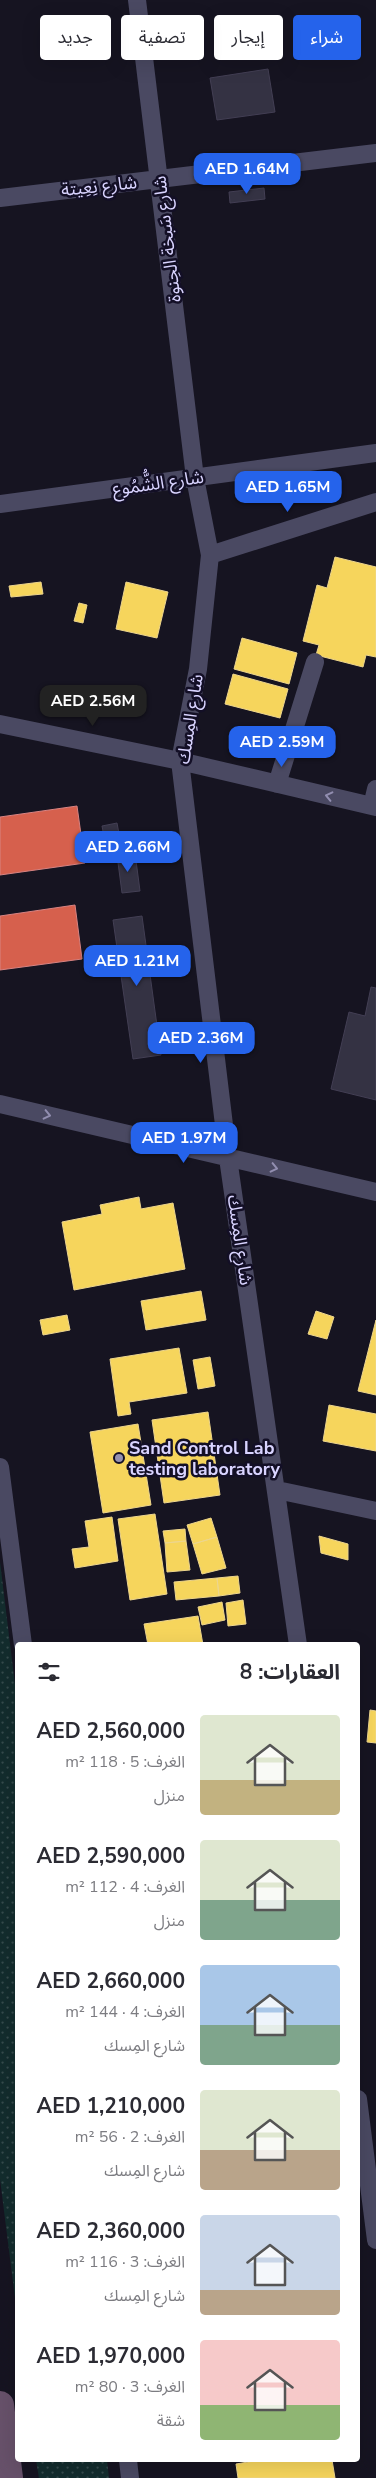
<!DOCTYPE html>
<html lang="ar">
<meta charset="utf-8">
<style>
body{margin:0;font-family:"Nunito Sans","Noto Sans Arabic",sans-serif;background:#f2f2f3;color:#2b2b33;direction:rtl;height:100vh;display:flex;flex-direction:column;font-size:19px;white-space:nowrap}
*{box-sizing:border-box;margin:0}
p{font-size:16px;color:#7c7c81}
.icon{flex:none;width:28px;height:28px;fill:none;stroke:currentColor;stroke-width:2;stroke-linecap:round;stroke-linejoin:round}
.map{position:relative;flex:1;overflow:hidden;direction:ltr}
.details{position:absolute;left:15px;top:1642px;width:345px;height:820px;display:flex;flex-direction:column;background:#fff;border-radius:5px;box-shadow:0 5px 20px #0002;direction:rtl}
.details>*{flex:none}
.top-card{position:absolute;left:15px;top:15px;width:346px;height:45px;direction:rtl;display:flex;gap:10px}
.price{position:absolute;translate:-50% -42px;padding:0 11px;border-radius:10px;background:#2563eb;color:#fff;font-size:16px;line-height:32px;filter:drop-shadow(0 1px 2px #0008)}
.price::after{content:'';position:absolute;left:50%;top:30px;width:15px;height:11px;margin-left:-8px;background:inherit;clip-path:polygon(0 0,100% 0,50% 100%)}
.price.active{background:#222;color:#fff}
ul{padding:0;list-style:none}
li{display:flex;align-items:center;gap:15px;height:125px;padding:0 20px}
li span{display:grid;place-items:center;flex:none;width:140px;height:100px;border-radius:5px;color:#555}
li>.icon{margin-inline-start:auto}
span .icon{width:60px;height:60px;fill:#fffc;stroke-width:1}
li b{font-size:21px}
h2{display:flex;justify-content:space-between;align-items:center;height:60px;padding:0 20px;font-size:21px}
.pill{padding:0 18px;border-radius:5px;background:#fff;box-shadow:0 5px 20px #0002;font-size:18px;line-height:45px}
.pill.active{background:#2563eb;color:#fff}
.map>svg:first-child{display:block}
</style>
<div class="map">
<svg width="376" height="2478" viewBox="0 0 376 2478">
<defs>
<pattern id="park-dots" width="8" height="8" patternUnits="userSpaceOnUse" patternTransform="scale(1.25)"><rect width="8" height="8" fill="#132c2d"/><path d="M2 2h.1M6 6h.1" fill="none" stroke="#354a4c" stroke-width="1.8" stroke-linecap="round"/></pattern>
</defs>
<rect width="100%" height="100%" fill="#161421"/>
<path fill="url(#park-dots)" d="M0,1562l18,147 -1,605 -17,-135z
M36,2460h71l2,18h-70z"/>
<path fill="#f6d55c" stroke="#edd58d" d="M335,557l41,10v90l-10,-2 -3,12 -47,-12 3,-10 -16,-4 14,-56 10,3z
M41,582l2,12 -32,3 -2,-11z
M126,582l42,10 -11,46 -41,-9z
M79,603l8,2 -4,18 -9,-2z
M242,638l55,15 -8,31 -55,-15z
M233,674l55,15 -8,29 -55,-14z
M139,1197l2,12 32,-6 12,66 -111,21 -12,-68 40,-8 -2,-9z
M201,1291l5,29 -60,10 -5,-29z
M316,1311l18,6 -7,22 -19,-5z
M67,1315l3,15 -27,5 -3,-15z
M376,1320v75l-18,-4z
M179,1348l8,45 -58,9 2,12 -13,2 -8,-57z
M210,1357l5,29 -17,3 -5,-29z
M329,1405l47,9v37l-53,-10z
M208,1412l12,83 -56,8 -12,-83z
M138,1424l13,81 -48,8 -13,-81z
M155,1514l12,80 -37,6 -12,-81z
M112,1517l6,44 -43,7 -3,-19 17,-2 -4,-26z
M211,1518l6,19 -24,7 -6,-19z
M185,1529l1,12 -21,2 -2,-12z
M319,1536l29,8v16l-27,-7z
M217,1537l9,31 -24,6 -9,-30z
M186,1541l4,29 -23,2 -2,-29z
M238,1576l2,17 -21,3 -2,-18z
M217,1578l2,18 -43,4 -2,-18z
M243,1600l3,24 -18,2 -2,-23z
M222,1602l3,18 -23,5 -4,-18z
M198,1616l5,29h-55l-4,-21z
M370,1710l6,1v32l-9,-1z
M260,2460h72l3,18h-97l-2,-14z"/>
<path fill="#d6604d" stroke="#d78382" d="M77,806l8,57 -85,12v-58z
M75,905l7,54 -82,11v-54z"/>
<path fill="#343243" stroke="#433f54" d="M268,69l7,43 -58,8 -7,-42z
M264,188l1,11 -35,4 -1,-11z
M117,823l3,16 -15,3 -3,-16z
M135,853l5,38 -18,2 -5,-38z
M142,916l19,139 -28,4 -20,-139z
M371,987l5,1v112l-45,-11 18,-77 16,4z"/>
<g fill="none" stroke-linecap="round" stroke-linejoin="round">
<path stroke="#4a4962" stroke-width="18" d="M137,0l58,478 15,77 -12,114 -18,92 48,397 70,487
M0,198l376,-45
M0,504l376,-51
M210,555l166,-53
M0,724l180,37 196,46
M277,784l38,-122
M372,806l4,-17
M0,1104l376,88
M0,1467l23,178
M277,1490l99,21
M358,2099l18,141
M128,2460l2,18"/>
<path stroke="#67516a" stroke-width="28" d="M0,2405l9,73"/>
</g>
<defs><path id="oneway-chevron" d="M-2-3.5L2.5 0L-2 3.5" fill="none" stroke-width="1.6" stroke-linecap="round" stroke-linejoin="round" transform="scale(1.25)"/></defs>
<g stroke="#928eb0">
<use href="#oneway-chevron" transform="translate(329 796) rotate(-167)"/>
<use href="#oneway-chevron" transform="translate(47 1115) rotate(13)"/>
<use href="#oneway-chevron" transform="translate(274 1168) rotate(13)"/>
</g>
<circle fill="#9591b1" stroke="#130f26" stroke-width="2" cx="119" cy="1458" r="5"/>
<g text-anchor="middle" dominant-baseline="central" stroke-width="5" stroke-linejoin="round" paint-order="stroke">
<g font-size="18" fill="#d9d4ff" stroke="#130f26">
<text transform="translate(99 186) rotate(-6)">شارع نِعِيتة</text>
<text transform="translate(167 239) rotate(-97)">شارع سَبخة الحِنوة</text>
<text transform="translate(158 483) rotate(-8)">شارع الشُّمُوع</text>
<text transform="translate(190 719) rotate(-81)">شارع المِسك</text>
<text transform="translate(240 1240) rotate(82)">شارع المِسك</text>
</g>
<g font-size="18" font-weight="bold" fill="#d9d4ff" stroke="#130f26" text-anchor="start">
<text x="129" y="1448">Sand Control Lab<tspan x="129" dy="21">testing laboratory</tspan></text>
</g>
</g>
</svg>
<b class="price" style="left:247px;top:195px">AED 1.64M</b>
<b class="price" style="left:288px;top:513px">AED 1.65M</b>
<b class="price active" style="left:93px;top:727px">AED 2.56M</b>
<b class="price" style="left:282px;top:768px">AED 2.59M</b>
<b class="price" style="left:128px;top:873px">AED 2.66M</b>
<b class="price" style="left:137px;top:987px">AED 1.21M</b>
<b class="price" style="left:201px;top:1064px">AED 2.36M</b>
<b class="price" style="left:184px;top:1164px">AED 1.97M</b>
<div class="top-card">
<a class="pill active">شراء</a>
<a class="pill">إيجار</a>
<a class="pill">تصفية</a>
<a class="pill">جديد</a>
</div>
<section class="details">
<h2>العقارات: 8<svg class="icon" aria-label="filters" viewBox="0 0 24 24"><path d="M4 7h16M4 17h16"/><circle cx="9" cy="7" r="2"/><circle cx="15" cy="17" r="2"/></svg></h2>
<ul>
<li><span style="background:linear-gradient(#dfe7d0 65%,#c2b280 0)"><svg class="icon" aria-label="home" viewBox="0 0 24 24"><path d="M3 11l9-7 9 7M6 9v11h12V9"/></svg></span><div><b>AED 2,560,000</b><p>الغرف: 5 · 118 m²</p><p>منزل</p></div></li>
<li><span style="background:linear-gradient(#dfe7d0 60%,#7fa58c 0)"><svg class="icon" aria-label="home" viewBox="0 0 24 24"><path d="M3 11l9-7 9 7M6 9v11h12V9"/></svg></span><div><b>AED 2,590,000</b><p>الغرف: 4 · 112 m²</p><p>منزل</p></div></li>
<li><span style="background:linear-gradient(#a9c7e8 60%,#7fa58c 0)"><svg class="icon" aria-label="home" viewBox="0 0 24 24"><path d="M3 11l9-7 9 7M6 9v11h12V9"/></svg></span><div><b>AED 2,660,000</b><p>الغرف: 4 · 144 m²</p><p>شارع المِسك</p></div></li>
<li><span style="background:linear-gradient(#dfe7d0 60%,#b9a48a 0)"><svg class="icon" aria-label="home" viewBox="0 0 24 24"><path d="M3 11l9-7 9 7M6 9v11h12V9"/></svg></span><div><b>AED 1,210,000</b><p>الغرف: 2 · 56 m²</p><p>شارع المِسك</p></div></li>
<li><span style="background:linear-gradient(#c9d6e8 75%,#b9a48a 0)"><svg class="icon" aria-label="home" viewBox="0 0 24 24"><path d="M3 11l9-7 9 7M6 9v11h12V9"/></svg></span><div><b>AED 2,360,000</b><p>الغرف: 3 · 116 m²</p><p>شارع المِسك</p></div></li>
<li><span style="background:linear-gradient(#f6c9c9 65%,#8fb573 0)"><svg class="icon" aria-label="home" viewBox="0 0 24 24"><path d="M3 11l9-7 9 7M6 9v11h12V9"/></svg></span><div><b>AED 1,970,000</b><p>الغرف: 3 · 80 m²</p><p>شقة</p></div></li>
</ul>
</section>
</div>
